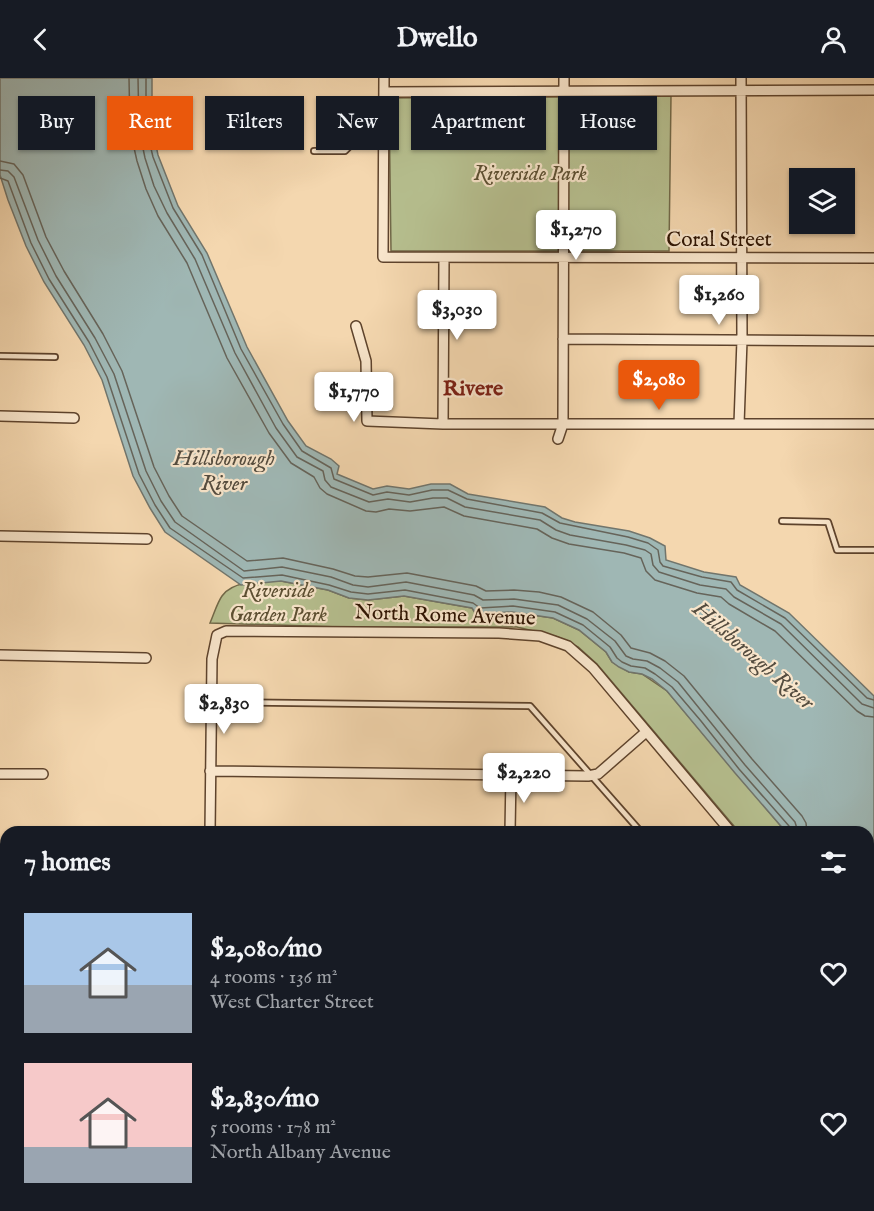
<!DOCTYPE html>
<meta charset="utf-8">
<style>
body{margin:0;font-family:"IM FELL English",serif;background:#20242c;color:#f1f3f6;height:100vh;display:flex;flex-direction:column;font-size:22px;white-space:nowrap}
*{box-sizing:border-box;margin:0}
p{font-size:20px;color:#9ea1a6}
.icon{flex:none;width:33px;height:33px;fill:none;stroke:currentColor;stroke-width:2;stroke-linecap:round;stroke-linejoin:round}
.map{position:relative;flex:1;overflow:hidden}
.panel{position:absolute;left:0px;top:748px;width:874px;height:386px;display:flex;flex-direction:column;background:#171b24;border-radius:18px 18px 0 0;box-shadow:0 2px 4px #0004}
.panel>*{flex:none}
.hud{position:absolute;left:18px;top:18px;width:838px;height:54px;display:flex;gap:12px}
.controls{position:absolute;left:789px;top:90px;display:grid;gap:12px}
.controls a{display:grid;place-items:center;width:66px;height:66px;border-radius:0px;background:#171b24;box-shadow:0 2px 4px #0004;font-size:30px}
.price{position:absolute;translate:-50% -51px;padding:0 14px;border-radius:6px;background:#fff;color:#222;font-size:20px;line-height:39px;filter:drop-shadow(0 2px 3px #0008)}
.price::after{content:'';position:absolute;left:50%;top:36px;width:18px;height:14px;margin-left:-9px;background:inherit;clip-path:polygon(0 0,100% 0,50% 100%)}
.price.current{background:#ea580c;color:#fff}
ul{padding:0;list-style:none}
li{display:flex;align-items:center;gap:18px;height:150px;padding:0 24px}
li span{display:grid;place-items:center;flex:none;width:168px;height:120px;border-radius:0px;color:#555}
li>.icon{margin-inline-start:auto}
span .icon{width:72px;height:72px;fill:#fffc;stroke-width:1}
li b{font-size:26px}
h2{display:flex;justify-content:space-between;align-items:center;height:72px;padding:0 24px;font-size:26px}
.chip{padding:0 21px;border-radius:0px;background:#171b24;box-shadow:0 2px 4px #0004;font-size:21px;line-height:54px}
.chip.current{background:#ea580c;color:#fff}
header{display:flex;justify-content:space-between;align-items:center;height:78px;padding:0 24px;background:#171b24;font-size:27px;font-weight:700}
.map>svg:first-child{display:block}
</style>
<header><svg class="icon" aria-label="back" viewBox="0 0 24 24"><path d="M15 5l-7 7 7 7"/></svg>Dwello<svg class="icon" aria-label="person" viewBox="0 0 24 24"><circle cx="12" cy="8" r="4"/><path d="M4 21q1-7 8-7t8 7"/></svg></header>
<div class="map">
<svg width="874" height="1133" viewBox="0 0 874 1133">
<rect width="100%" height="100%" fill="#f4d7af"/>
<filter id="stains"><feTurbulence type="fractalNoise" baseFrequency=".00333" numOctaves="4"/><feColorMatrix values="0 0 0 0 .2 0 0 0 0 .09 0 0 0 0 .02 0 0 0 .5 -.17"/></filter>
<radialGradient id="worn" r=".72"><stop offset=".6" stop-color="#630" stop-opacity="0"/><stop offset="1" stop-color="#630" stop-opacity=".3"/></radialGradient>
<path fill="#b6bf8f" stroke="#716848" stroke-width="1.5" d="M671,18l-2,155h-278l-2,-153z
M281,503l47,9 21,8 19,2 36,-4 68,12 4,6 36,-2 41,6 26,12 27,22 6,10 17,10 13,2 25,17 119,141h-47l-142,-168 -19,-17 -20,-10 -41,-10h-177l-130,-4c4,-9 7,-20 12,-27 11,-16 42,-15 59,-15z"/>
<path fill="#9fb7b4" stroke="#71756c" stroke-width="1.5" d="M0,0h152v48l6,29 20,51 29,47 40,94 41,74 18,25 25,13 8,7 -2,8 36,15 14,-3 22,3 22,-5h19l18,10 77,13 17,11 13,4 54,9 21,7 15,8 1,14 38,12 32,5 4,8 49,28 85,83v288l-6,-10v-142h-82l-51,-59 -68,-82 -15,-12 -10,-5 -13,-2 -10,-5 -7,-5 -6,-10 -27,-22 -26,-12 -41,-6 -36,2 -4,-6 -68,-12 -36,4 -19,-2 -21,-8 -47,-9 -40,4 -76,-53 -15,-24 -17,-32 -31,-96 -18,-35 -40,-63 -18,-36 -18,-46 -8,-25z"/>
<g fill="none" stroke-linecap="round" stroke-linejoin="round">
<path stroke="#66645a" stroke-width="1.5" d="M129,0l1,52 7,31 9,28 12,27 29,47 40,95 42,75 22,30 23,14 6,11 7,6 39,17 10,1 13,-3 21,2 34,-4 20,9 73,13 15,9 17,6 55,9 17,5 5,13 9,9 42,13 24,4 8,7 46,27 82,80 8,5 9,1
M138,0l1,51 6,29 9,28 13,27 28,46 40,94 41,75 21,29 26,14 2,9 6,7 38,15 19,-3 22,3 23,-4h14l18,9 75,13 16,10 14,5 56,10 19,5 6,4 2,11 6,7 41,13 26,4 8,8 47,27 81,80 12,4
M146,0v50l7,29 20,51 29,47 39,94 42,75 19,27 29,17 3,11 39,16 14,-3 22,3 23,-5h16l19,9 75,14 18,10 68,14 20,6 10,7 2,12 3,4 39,11 29,5 6,8 48,28 82,80 7,2
M0,83l14,3 9,11 23,62 18,34 39,63 19,37 32,96 15,29 13,20 65,45 36,-3 50,11 22,7 13,1 39,-4 69,13 10,5 28,-1 25,2 22,5 32,15 28,23 10,13 19,5 15,8 19,15 68,83 50,57 4,7 1,9
M0,92l8,1 6,6 24,63 18,36 39,62 19,36 32,97 15,30 14,21 69,49 38,-4 49,10 22,8 15,2 38,-5 68,13 9,5 31,-1 44,6 29,14 28,22 11,15 7,3 14,2 13,7 18,14 67,83 50,57 3,10
M0,100l8,3 23,62 18,36 40,63 18,35 32,97 16,31 15,23 73,50 39,-3 47,10 22,7 17,2 37,-4 68,13 7,5 33,-2 42,6 28,13 27,22 7,11 5,4 9,4 14,2 10,6 17,13 29,34 38,48 50,57 1,6"/>
<defs>
<path id="service" d="M314,73h31l7,-7 3,-11h29
M0,278l55,1
M782,443l46,1 9,28h37
M211,624l319,4 111,126
M0,770h6
M0,945v20
M868,966l6,-1
M752,1128h55
M851,1129v4
M826,1133v-5"/>
<path id="minor" d="M384,0l-1,179 491,1
M384,14l490,-2
M356,248l10,35 1,60 76,3h431
M563,261l311,2
M0,338l74,2
M443,346l1,-166
M739,346l3,-84 -1,-262
M558,361l5,-15 1,-346
M0,458l147,3
M0,577l146,3
M210,693l378,5 10,-2 48,-42
M0,696h43
M210,754l2,-173 5,-24 9,-4 273,2 41,3 28,10 25,22 138,164
M510,754l1,-58
M0,816h6
M0,1055h6
M507,1128v5
M206,1133v-5"/>
<path id="tertiary" d="M807,1133v-5"/>
<path id="secondary" d="M868,936l6,-1
M0,937h6"/>
</defs>
<use href="#service" stroke="#5e432c" stroke-width="8"/>
<use href="#minor" stroke="#5e432c" stroke-width="12"/>
<use href="#tertiary" stroke="#5e432c" stroke-width="14"/>
<use href="#secondary" stroke="#2c1200" stroke-width="15"/>
<use href="#service" stroke="#f8e5cb" stroke-width="4.5"/>
<use href="#minor" stroke="#f8e5cb" stroke-width="9"/>
<use href="#tertiary" stroke="#f8e5cb" stroke-width="10"/>
<use href="#secondary" stroke="#f8e5cb" stroke-width="12"/>
</g>
<g text-anchor="middle" dominant-baseline="central" stroke-width="4.5" stroke-linejoin="round" paint-order="stroke">
<g font-size="21" font-style="italic" fill="#5c4f32" stroke="#f8e5cb">
<text x="530" y="96">Riverside Park</text>
<text x="278" y="513">Riverside<tspan x="278" dy="24">Garden Park</tspan></text>
</g>
<g font-size="21" fill="#2c1200" stroke="#f8e5cb">
<text x="719" y="162">Coral Street</text>
<text transform="translate(445 538) rotate(2)">North Rome Avenue</text>
</g>
<g font-size="22" font-weight="bold" fill="#7a1f14" stroke="#f8e5cb">
<text x="473" y="311">Rivere</text>
</g>
<g font-size="22" font-style="italic" fill="#544c3f" stroke="#f8e5cb">
<text x="224" y="381">Hillsborough<tspan x="224" dy="25">River</tspan></text>
<text transform="translate(753 578) rotate(41)">Hillsborough River</text>
</g>
</g>
<rect width="100%" height="100%" filter="url(#stains)"/>
<rect width="100%" height="100%" fill="url(#worn)"/>
</svg>
<div class="controls">
<a><svg class="icon" aria-label="layers" viewBox="0 0 24 24"><path d="M12 4l9 5-9 5-9-5zM3 14l9 5 9-5"/></svg></a>
</div>
<b class="price" style="left:576px;top:183px">$1,270</b>
<b class="price" style="left:719px;top:248px">$1,260</b>
<b class="price" style="left:457px;top:263px">$3,030</b>
<b class="price current" style="left:659px;top:333px">$2,080</b>
<b class="price" style="left:354px;top:345px">$1,770</b>
<b class="price" style="left:224px;top:657px">$2,830</b>
<b class="price" style="left:524px;top:726px">$2,220</b>
<div class="hud">
<a class="chip">Buy</a>
<a class="chip current">Rent</a>
<a class="chip">Filters</a>
<a class="chip">New</a>
<a class="chip">Apartment</a>
<a class="chip">House</a>
</div>
<section class="panel">
<h2>7 homes<svg class="icon" aria-label="filters" viewBox="0 0 24 24"><path d="M4 7h16M4 17h16"/><circle cx="9" cy="7" r="2"/><circle cx="15" cy="17" r="2"/></svg></h2>
<ul>
<li><span style="background:linear-gradient(#a9c7e8 60%,#9aa5b1 0)"><svg class="icon" aria-label="home" viewBox="0 0 24 24"><path d="M3 11l9-7 9 7M6 9v11h12V9"/></svg></span><div><b>$2,080/mo</b><p>4 rooms · 136 m²</p><p>West Charter Street</p></div><svg class="icon" aria-label="heart" viewBox="0 0 24 24"><path d="M12 20l-8-8c-3-5 5-10 8-4 3-6 11-1 8 4z"/></svg></li>
<li><span style="background:linear-gradient(#f6c9c9 70%,#9aa5b1 0)"><svg class="icon" aria-label="home" viewBox="0 0 24 24"><path d="M3 11l9-7 9 7M6 9v11h12V9"/></svg></span><div><b>$2,830/mo</b><p>5 rooms · 178 m²</p><p>North Albany Avenue</p></div><svg class="icon" aria-label="heart" viewBox="0 0 24 24"><path d="M12 20l-8-8c-3-5 5-10 8-4 3-6 11-1 8 4z"/></svg></li>
</ul>
</section>
</div>
